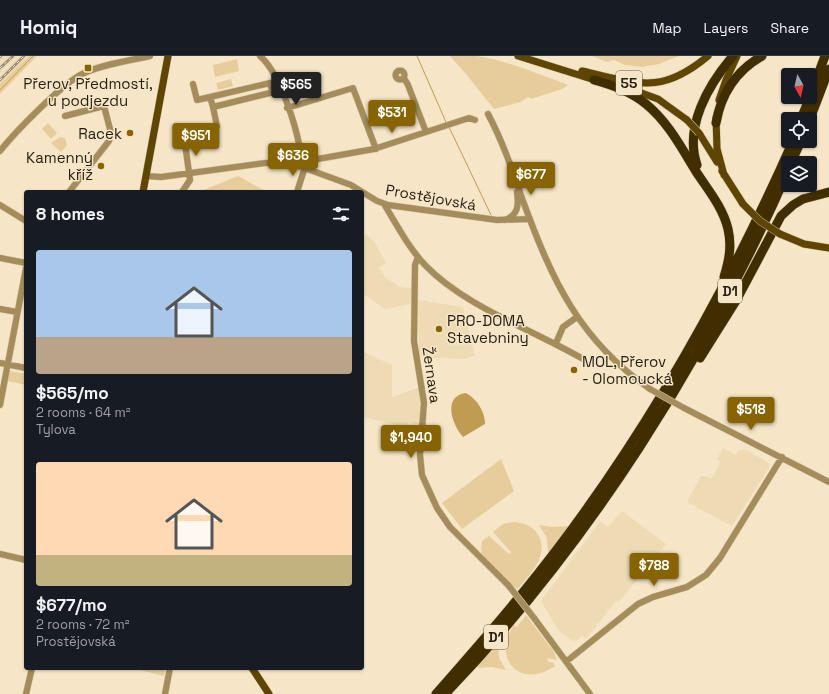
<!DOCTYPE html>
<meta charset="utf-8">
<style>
body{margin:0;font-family:"Space Grotesk",sans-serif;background:#242831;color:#f1f3f6;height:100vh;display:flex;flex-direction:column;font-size:15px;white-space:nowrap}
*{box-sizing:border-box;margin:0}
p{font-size:13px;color:#9ea1a6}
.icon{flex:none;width:22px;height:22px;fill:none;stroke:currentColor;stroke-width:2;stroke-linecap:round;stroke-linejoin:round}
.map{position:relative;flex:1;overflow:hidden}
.details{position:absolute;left:24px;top:134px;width:340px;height:480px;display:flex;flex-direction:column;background:#171b24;border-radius:4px;box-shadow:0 1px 3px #0004}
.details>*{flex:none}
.needle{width:26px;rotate:172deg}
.controls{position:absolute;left:781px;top:12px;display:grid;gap:8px}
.controls a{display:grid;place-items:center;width:36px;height:36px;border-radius:4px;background:#171b24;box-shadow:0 1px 3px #0004;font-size:20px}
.price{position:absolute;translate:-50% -34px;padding:0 9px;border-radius:4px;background:#876400;color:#fff;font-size:13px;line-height:26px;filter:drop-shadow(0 1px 2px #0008)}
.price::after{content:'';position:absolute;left:50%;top:24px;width:12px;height:9px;margin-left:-6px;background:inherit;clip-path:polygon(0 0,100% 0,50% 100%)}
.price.current{background:#222;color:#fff}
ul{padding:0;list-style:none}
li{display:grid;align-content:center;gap:8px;height:212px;padding:0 12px}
li span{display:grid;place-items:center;height:124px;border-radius:4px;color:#555}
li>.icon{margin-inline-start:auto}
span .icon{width:72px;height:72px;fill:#fffc;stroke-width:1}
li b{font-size:17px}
h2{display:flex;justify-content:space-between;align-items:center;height:48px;padding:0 12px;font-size:17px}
header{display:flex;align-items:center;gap:24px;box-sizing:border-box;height:56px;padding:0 20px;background:#171b24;border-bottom:1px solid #363941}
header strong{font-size:19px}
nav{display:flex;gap:22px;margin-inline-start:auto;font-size:14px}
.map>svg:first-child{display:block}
</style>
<header>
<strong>Homiq</strong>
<nav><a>Map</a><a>Layers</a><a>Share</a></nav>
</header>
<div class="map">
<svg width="829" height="638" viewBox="0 0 829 638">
<rect width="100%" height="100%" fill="#f6e6c7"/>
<path fill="#eedbb4" d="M0,0h18l-18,17z
M19,0h10l-29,28v-9z
M366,178l8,7 12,22 -7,5 7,10 14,9 11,1v16l-26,5 -23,-16v-52z
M418,244l45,7 12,49 -11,3 -45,-2z
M362,295l30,14v32l32,-11 3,12 -1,29 -18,-5 -2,5 -44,-10z
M723,392l13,7 2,-4 7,-2 24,14v5l-37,58 -45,-24 14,-26 11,2 9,-16 -4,-3z
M622,455l44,33 -48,59 -2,-2 -30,38 -4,-4 -4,5 -6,1 -14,-11 -17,-29 59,-80 8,6z"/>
<path fill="#e6cd9b" d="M29,0h8l-37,38v-10z
M450,0c9,0 18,0 27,0 31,5 62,18 91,29l-6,4 -31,10 -3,-2 -8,5 -26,7 -28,-35z
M592,0h87l-20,8 -17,3 -17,-2 -11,-5 -7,2z
M237,3l2,12 -24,6 -2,-12z
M231,23l2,7 -15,4 -2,-7z
M48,67l9,10 -6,6 -9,-10z
M60,81l5,1 2,7 -6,7 -10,-9z
M238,120l29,16 -66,-1z
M10,315l16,3v11l-18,-4z
M501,403l13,32 -52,38 -20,-26z
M515,466c9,1 17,4 22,11 14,21 -7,41 -19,56l-10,-7 -26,-27 -1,-8 1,-6 7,-5 20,18 2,-2 -18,-20 10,-8z
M539,469l14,2 16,-1 -21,27 -1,-15z
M526,559l28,37 3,8 -9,-2 -1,3 7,2 1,3c-34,24 -64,-7 -41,-41l3,2z
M498,586l1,16 7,12 -14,-3 -13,1 -2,-1z
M132,612h33l-1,8z"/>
<path fill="#bf9c51" d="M466,337c11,6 19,19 19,31l-22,13c-11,-12 -21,-41 3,-44z"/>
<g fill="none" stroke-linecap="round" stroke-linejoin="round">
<path stroke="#bf9c51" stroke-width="1" d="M417,0l29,66
M0,34l33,-34
M449,71l42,88"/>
<defs>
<path id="minor" d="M260,0c21,18 41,81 41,108
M395.5 19a4.5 4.5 0 1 1 9 0a4.5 4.5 0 1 1-9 0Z
M404,22l4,7 18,47
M193,28l4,16 13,-3 3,10 69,-17
M210,41l60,-14 3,10
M213,51l4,19
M287,52l66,-20 23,61
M488,58c15,28 25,58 35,87 29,79 56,139 127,188
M65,60l39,-10 7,27 -2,8 -40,51
M0,95c16,-20 61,-66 82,-77 21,-10 46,-13 68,-18
M301,106l73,-13 95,-31 6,2
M146,120l15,1 104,-14h26l60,22 26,16 11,4 109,15 33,-1
M182,136l8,-12 -6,-44 8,-2
M297,136l8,-25
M384,148c13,21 24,43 41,61 39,41 108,65 158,94
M0,149l26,16
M505,164c13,-5 14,-14 12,-28
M418,201l-3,8 -1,76 10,62 -4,52 2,20 15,33 13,19 59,59
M0,202l26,5
M0,253l17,3
M556,287l7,-16 14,-10
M0,307l26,5
M0,349l26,-137
M684,352l145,74
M0,498l26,6
M534,562l56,76
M567,605l71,-57 15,-7 34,-10 19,-12 14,-17 62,-101
M26,638l6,-26
M165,638l5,-26"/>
<path id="major" d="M518,0l80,25
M582,15c55,12 78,25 126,-15
M622,30l36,13 29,21
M719,44l7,-20 11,-24
M716,62l1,31 7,26
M699,77l18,29
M722,115l21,33
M143,136l25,-136
M780,178l24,10 25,4
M252,612l17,26"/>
<path id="highway" d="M594,24c19,5 37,12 52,24 23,19 36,45 51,69 12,18 26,35 31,56 4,17 1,32 -4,48
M810,40l15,-40
M801,63l9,-22
M810,63l19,-50
M716,67c5,-29 20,-52 46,-67
M791,107l10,-22
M697,109c-13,-38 11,-80 36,-109
M700,302l37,-59 44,-83 12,-11 10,-6 26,-7
M436,638c43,-49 86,-98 125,-150 94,-125 169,-260 232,-403
M445,638c145,-151 259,-332 343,-523"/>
</defs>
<use href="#minor" stroke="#d0c2a6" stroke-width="7"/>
<use href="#major" stroke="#d0c2a6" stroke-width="8"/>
<use href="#highway" stroke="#d0c2a6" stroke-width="10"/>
<use href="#minor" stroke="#a58d5b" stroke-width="6"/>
<use href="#major" stroke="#5e4501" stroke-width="7"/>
<use href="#highway" stroke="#412e00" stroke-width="9"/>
<defs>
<path id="rail" d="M0,1l1,-1
M0,12l13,-12
M0,24l24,-24"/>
</defs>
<use href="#rail" stroke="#968b75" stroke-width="2.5"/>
<use href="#rail" stroke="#f6e6c7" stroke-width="1" stroke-dasharray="3" stroke-linecap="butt"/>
<defs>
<path id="minor-bridge" d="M650,333l34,19
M509,530l25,32"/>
<path id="major-bridge" d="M687,64l12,13
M743,148l17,17 20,13"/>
</defs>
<use href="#minor-bridge" stroke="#d0c2a6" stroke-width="7" stroke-linecap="butt"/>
<use href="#major-bridge" stroke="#d0c2a6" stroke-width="8" stroke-linecap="butt"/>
<use href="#minor-bridge" stroke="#a58d5b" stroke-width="6"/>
<use href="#major-bridge" stroke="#5e4501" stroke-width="7"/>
</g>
<g fill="#876400" stroke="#f6e6c7" stroke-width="1.5">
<rect x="84" y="8" width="8" height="8" rx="2"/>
<circle cx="130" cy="77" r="4"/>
<circle cx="101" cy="110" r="4"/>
<circle cx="439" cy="273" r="4"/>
<circle cx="574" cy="314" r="4"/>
</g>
<g text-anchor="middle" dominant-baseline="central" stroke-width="3" stroke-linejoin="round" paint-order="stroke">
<g fill="#f6e6c7" stroke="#625a48" stroke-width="1">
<rect x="616" y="15" width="26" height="24" rx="3"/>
<rect x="718" y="223" width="24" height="24" rx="3"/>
<rect x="484" y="569" width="24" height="24" rx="3"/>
</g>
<g font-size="14" font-weight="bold" fill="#231e12">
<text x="629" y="27">55</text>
<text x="730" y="235">D1</text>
<text x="496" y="581">D1</text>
</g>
<g font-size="15" fill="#231e12" stroke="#f6e6c7" text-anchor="end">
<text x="88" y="27" text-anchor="middle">Přerov, Předmostí,<tspan x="88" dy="17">u podjezdu</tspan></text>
<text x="122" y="77">Racek</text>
<text x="93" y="101">Kamenný<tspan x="93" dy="17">kříž</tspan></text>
<text x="447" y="264" text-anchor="start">PRO-DOMA<tspan x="447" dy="17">Stavebniny</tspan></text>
<text x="582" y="305" text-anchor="start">MOL, Přerov<tspan x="582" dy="17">- Olomoucká</tspan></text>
</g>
<g font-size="15" fill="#231e12" stroke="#f6e6c7">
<text transform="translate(431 141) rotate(10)">Prostějovská</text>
<text transform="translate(432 319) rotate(82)">Žernava</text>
</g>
</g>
</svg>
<div class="controls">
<a><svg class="needle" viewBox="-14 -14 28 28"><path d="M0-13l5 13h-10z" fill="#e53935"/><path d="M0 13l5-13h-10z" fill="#9ea1a6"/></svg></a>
<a><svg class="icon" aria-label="locate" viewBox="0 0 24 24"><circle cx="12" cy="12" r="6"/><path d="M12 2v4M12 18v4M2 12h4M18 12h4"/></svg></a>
<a><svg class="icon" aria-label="layers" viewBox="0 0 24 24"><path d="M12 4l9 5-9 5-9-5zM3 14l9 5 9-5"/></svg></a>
</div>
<b class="price current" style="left:296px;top:50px">$565</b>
<b class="price" style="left:392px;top:78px">$531</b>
<b class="price" style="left:196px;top:101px">$951</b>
<b class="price" style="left:293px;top:121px">$636</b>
<b class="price" style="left:531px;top:140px">$677</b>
<b class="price" style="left:751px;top:375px">$518</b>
<b class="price" style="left:411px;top:403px">$1,940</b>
<b class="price" style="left:654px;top:531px">$788</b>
<section class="details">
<h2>8 homes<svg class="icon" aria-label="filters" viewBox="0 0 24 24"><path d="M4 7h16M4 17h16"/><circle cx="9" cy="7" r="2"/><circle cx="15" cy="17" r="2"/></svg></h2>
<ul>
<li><span style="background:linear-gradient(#a9c7e8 70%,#b9a48a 0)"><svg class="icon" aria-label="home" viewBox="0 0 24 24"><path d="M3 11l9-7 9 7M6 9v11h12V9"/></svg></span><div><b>$565/mo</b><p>2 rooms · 64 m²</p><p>Tylova</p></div></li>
<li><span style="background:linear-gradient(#ffd9b3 75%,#c2b280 0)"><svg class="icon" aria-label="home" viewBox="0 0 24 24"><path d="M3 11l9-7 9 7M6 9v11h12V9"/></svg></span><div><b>$677/mo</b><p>2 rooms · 72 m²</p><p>Prostějovská</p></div></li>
</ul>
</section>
</div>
